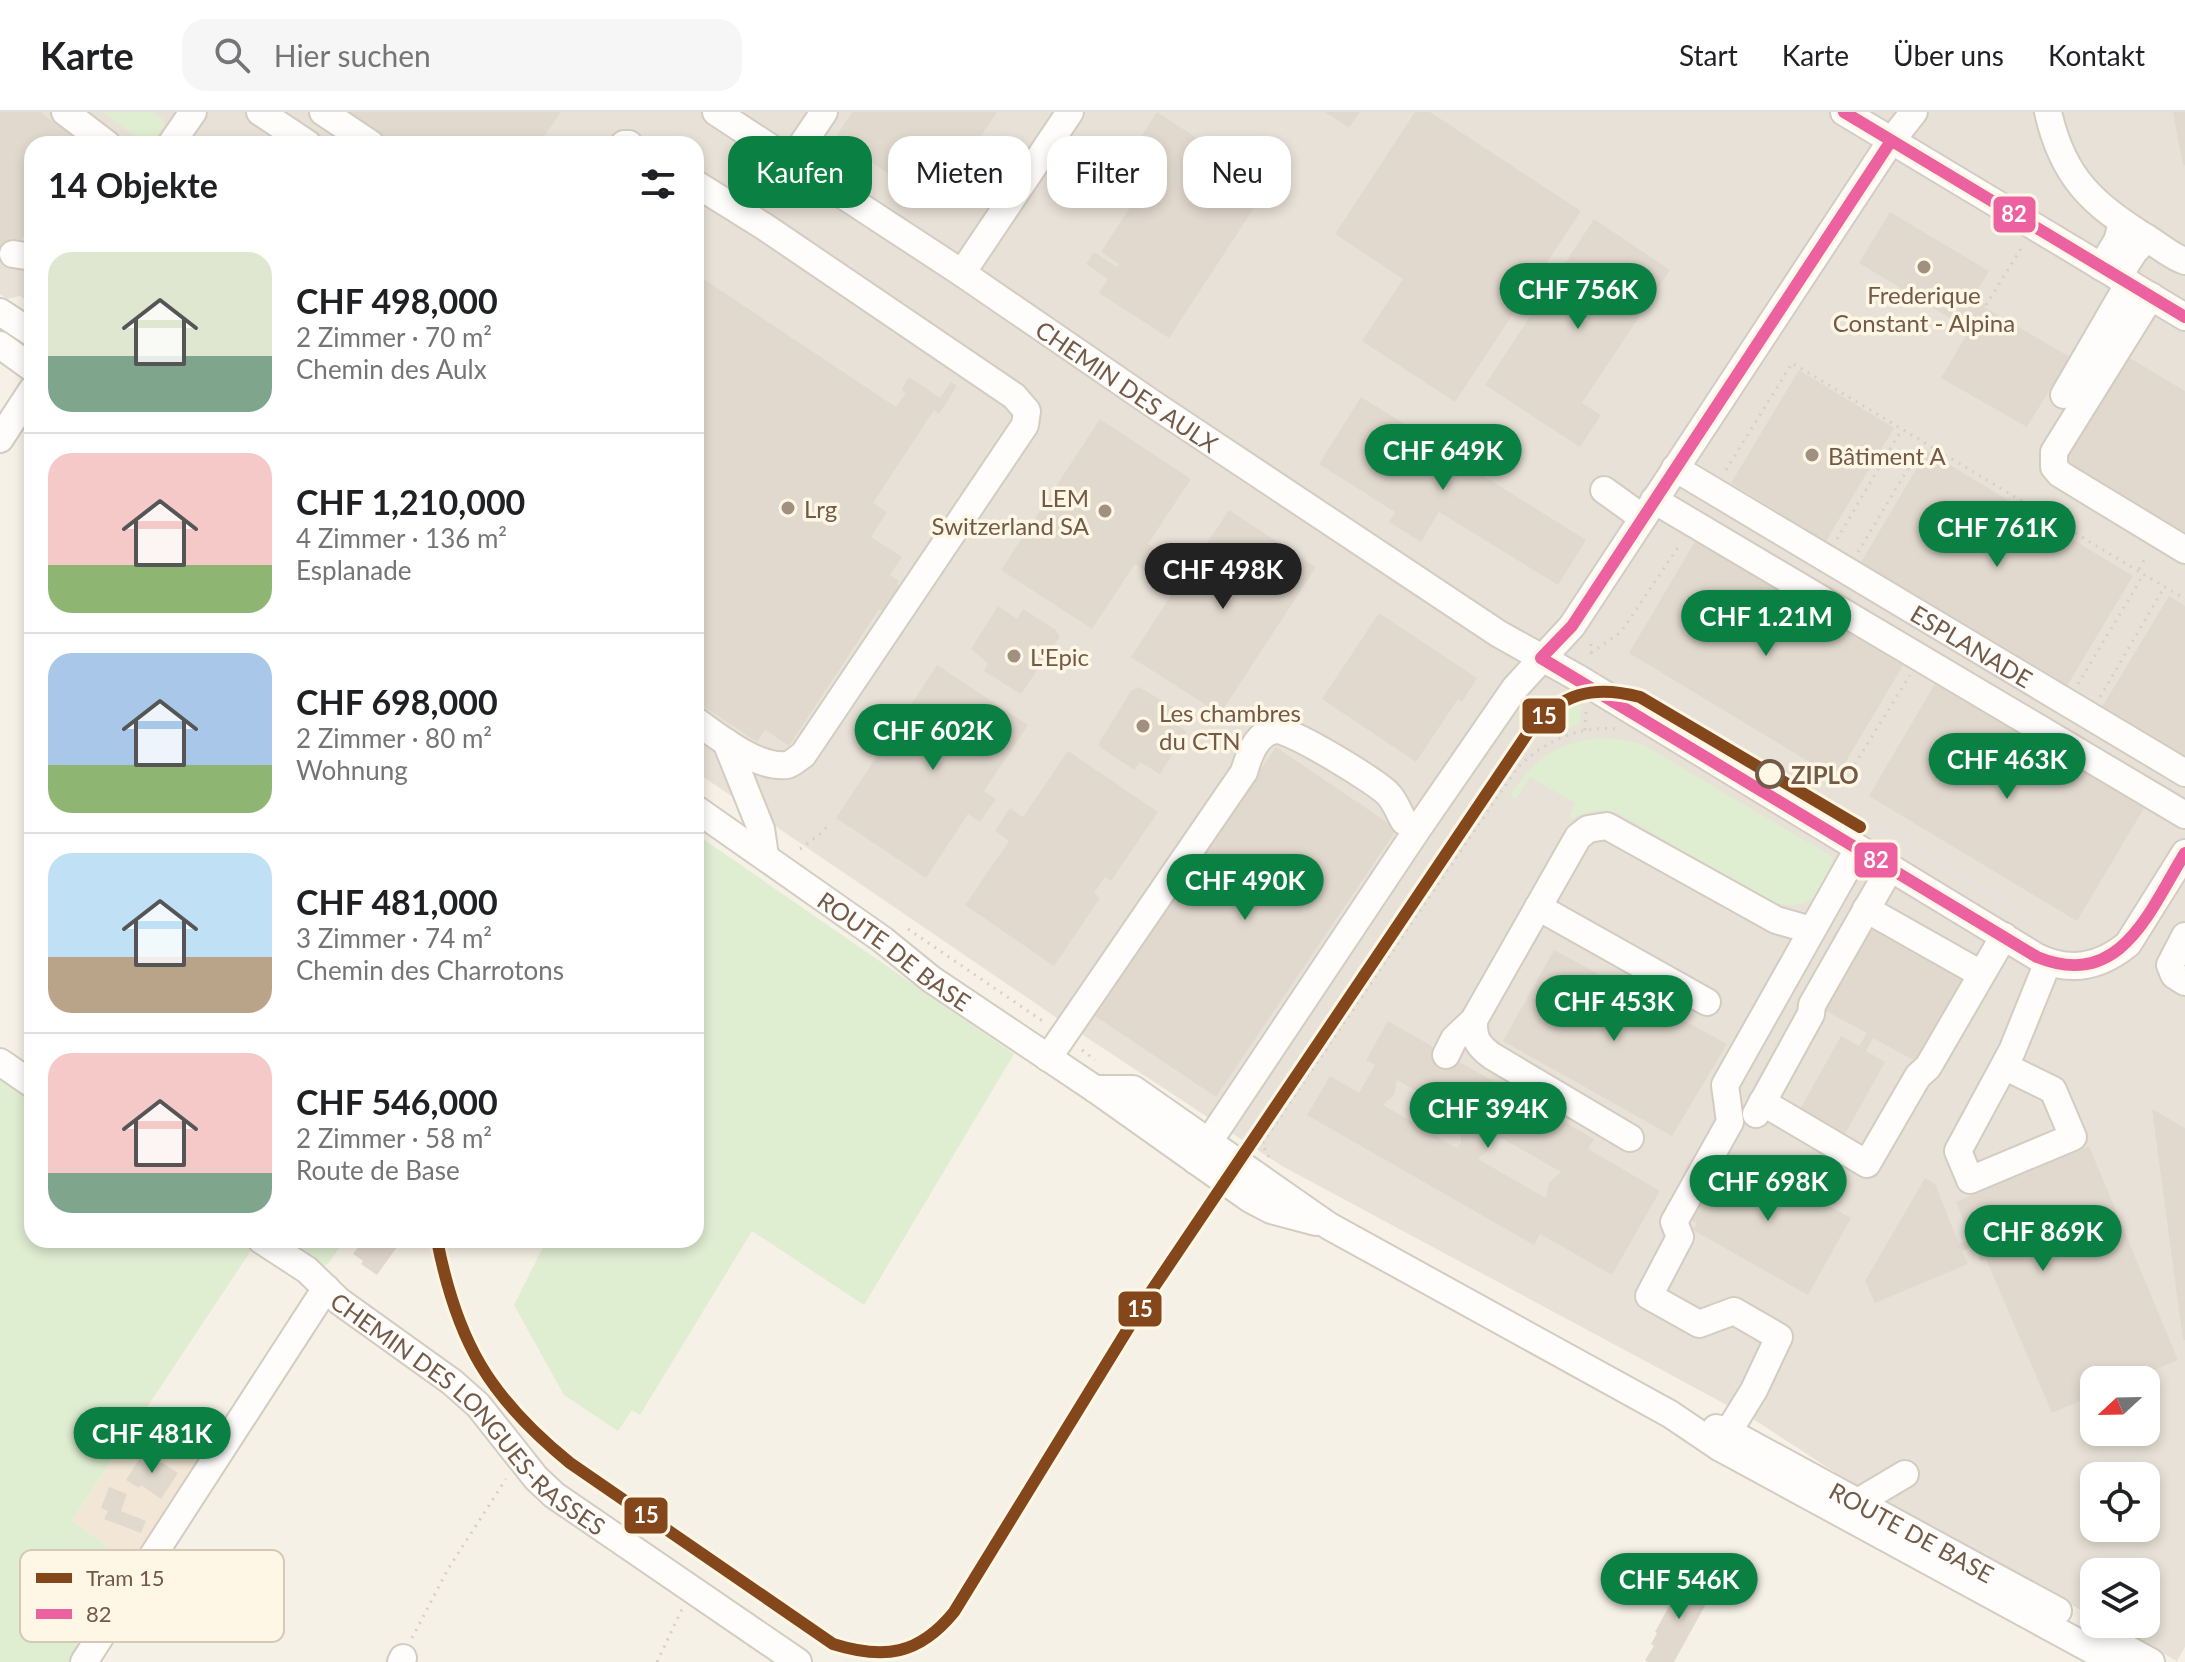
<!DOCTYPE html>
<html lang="de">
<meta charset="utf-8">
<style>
body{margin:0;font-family:Lato,sans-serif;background:#f6f6f6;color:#202124;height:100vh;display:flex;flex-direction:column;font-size:30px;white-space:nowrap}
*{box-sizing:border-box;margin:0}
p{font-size:26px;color:#757577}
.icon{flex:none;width:44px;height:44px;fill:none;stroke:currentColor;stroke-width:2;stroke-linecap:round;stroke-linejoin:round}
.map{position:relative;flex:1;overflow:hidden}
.drawer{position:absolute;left:24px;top:24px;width:680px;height:1112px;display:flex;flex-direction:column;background:#fff;border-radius:24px;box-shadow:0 4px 12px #0003}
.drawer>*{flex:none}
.guide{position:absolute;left:728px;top:24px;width:760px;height:72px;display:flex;gap:16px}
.needle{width:52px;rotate:248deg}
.buttons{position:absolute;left:2080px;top:1254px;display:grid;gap:16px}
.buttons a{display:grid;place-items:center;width:80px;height:80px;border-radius:16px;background:#fff;box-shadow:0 4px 12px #0003;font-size:40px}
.price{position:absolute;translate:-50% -68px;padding:0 18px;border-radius:28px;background:#0b8043;color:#fff;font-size:26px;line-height:52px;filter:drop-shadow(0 2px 4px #0008)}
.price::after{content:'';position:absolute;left:50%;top:48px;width:24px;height:18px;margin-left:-12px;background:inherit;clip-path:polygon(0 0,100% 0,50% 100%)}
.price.on{background:#222;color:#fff}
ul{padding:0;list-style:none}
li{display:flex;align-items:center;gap:24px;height:200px;padding:0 24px}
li+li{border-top:2px solid #e0e0e0}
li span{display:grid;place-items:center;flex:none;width:224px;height:160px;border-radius:24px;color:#555}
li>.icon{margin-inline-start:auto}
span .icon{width:96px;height:96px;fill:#fffc;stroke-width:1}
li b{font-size:34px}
h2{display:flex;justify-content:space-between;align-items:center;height:96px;padding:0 24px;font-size:34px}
.pill{padding:0 28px;border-radius:24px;background:#fff;box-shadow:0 4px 12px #0003;font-size:28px;line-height:72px}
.pill.on{background:#0b8043;color:#fff}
header{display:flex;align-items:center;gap:48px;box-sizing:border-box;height:112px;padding:0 40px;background:#fff;border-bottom:2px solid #e0e0e0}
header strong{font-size:38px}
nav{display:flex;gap:44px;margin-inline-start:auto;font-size:28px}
.search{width:560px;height:72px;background:#f6f6f6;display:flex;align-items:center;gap:20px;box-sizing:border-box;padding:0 28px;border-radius:24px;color:#757577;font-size:30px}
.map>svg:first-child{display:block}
</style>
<header>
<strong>Karte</strong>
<div class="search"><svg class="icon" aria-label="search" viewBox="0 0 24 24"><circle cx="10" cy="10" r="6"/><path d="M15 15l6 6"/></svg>Hier suchen</div>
<nav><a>Start</a><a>Karte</a><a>Über uns</a><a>Kontakt</a></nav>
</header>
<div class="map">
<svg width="2185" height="1550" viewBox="0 0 2185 1550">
<rect width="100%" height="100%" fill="#f6f1e6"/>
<path fill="#f2e7d6" d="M146,1298l71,43 -76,120 -69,-53z"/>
<path fill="#e8e1d7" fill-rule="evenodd" d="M0,0h2185v1535l-8,14 -69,-37h38v-52h-52v45l-212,-114 -129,-84 -471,-253 -225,-148 -361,-246v-628h-664v160l-12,-8 -13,3 -7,-5zM2094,1268h52v52h-52zM2094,1364h52v52h-52z"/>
<path fill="#dfedd1" d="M103,0h49l11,7 1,7 -12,18h-6z
M1578,588l3,7 -1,16 -29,13 -11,-9 11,-13z
M1595,626l23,1 24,5 191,113c-9,34 -21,57 -60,45l-155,-89c-17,-4 -30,-3 -45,6l-4,-2 6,-14 -45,-26 -14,22 -6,-4c25,-36 41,-49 85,-57z
M696,722l318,220 -150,251 -112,-74 -112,184 -8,-5 -14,21 -54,-36 -50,-90 31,-62 -3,-3h154z
M0,965l32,21v142h207l13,9 -180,271 65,50 -61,92h-76z
M279,1128h66l-17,24 -9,3z"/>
<path fill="#e2d9ce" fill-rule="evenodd" d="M0,0h43l-1,2 42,30h-52v80l-26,37 -6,-4z
M333,0h228l-22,32h-158z
M852,0h145l-62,93 -100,-67z
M1157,0l112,73 -100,153 -70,-45 9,-14 -22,-15 8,-12 23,15 2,-3 -18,-12 48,-74 -24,-17z
M1325,0h35l-11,16z
M1415,0h15l151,99 -126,191 -93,-61 41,-62 -68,-45z
M2173,0h12v53l-2,1z
M1890,100l99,59 -15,25 12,9 -2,2 86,50 -43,70 -86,-49 32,-54 -11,-8 -4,7 -99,-60z
M1594,107l76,51 -88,133 19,12 -21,32 -95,-62z
M696,162l200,133 10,-14 -5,-3 8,-13 31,21 11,-16 6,4 -18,28 -5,-4 -61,93 14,9 -16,25 31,20 -12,18 9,6 -2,3 4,3 -17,25 -5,-3 -90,137 -24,-16 -8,12 -60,-40 7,-11 -8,-6z
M2123,242l62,37v154l-130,-77z
M1799,258l95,58 -68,113 -95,-58z
M1361,285l73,45 -7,12 9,6 6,-10 144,90 -28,45 -119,-73 -18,30 -32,-20 6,-10 -76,-48z
M1100,307l91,60 -43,65 13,9 -13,20 -13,-9 -43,65 -91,-59z
M1927,339l206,125 -66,110 -206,-124z
M1229,398l87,57 -96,147 -89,-57 43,-66 -13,-8 14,-20 13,8z
M1697,426l207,126 -68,114 -207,-125z
M2169,484l16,10v151l-83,-50z
M998,494l19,13 6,-10 33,21 4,7 -39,57 -37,-23 4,-8 -17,-14z
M1379,501l98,65 -15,24 -4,-3 -42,63 -94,-63z
M937,553l91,60 -44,66 12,8 -16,23 -12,-8 -42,64 -90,-60z
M1937,568l209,125 -69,116 -208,-125z
M1139,575l37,22 -7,10 18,13 -27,42 -20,-12 -6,8 -34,-23 -1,-4 32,-52z
M1276,635l121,82 -181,268 -124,-83z
M1068,639l90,61 -47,69 -6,-4 -11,16 6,5 -46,68 -89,-61 44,-64 -14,-10 15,-23 13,9z
M1869,813l43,24 -1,3 10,5 2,-3 46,26 -48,84 -48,-26 -7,13 19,11 -40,72 -45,-25 41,-73 18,10 8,-13 -45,-24z
M1554,838l173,94 -55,92 -169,-95z
M1388,909l206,118 -6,10 72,42 -48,84 -72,-41 -6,11 -227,-130 23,-39 29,17 16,-28 -9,-5zM1397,968l75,42 -11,11v9l-4,6 -74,-43 11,-10zM1493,1021l68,39 -12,11 -3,15 -68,-39 10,-9z
M2152,997l33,19v212h-2z
M2089,1034l89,214 -48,20h-36v15l-42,18 -66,-154 -5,2 -6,-15 -13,5 6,13 -93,39 -10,-22 60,-103 10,6 24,60 12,-5 -15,-37z
M1737,1043l114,63 -43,77 -115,-65 4,-7 -10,-5 32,-57 12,6z
M363,1128h24l10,7 -20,28 -16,-11 2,-3 -10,-7z
M144,1339l34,22 -17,26 -20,-14 -2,3 -13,-8z
M109,1375l18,7 -6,17 25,10 -5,12 -37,-14 4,-8 -7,-3z
M1686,1463l27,16 -39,71h-26l-3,-2 9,-14 -3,-2 6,-11 -2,-1z"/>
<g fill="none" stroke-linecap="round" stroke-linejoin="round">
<defs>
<g id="minor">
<path d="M65,0l42,32"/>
<path d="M260,0l48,32"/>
<path d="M323,0l48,32"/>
<path id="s1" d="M716,0l246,161 194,133 343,228 79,44 459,279c33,16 63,10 91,-13l57,-91"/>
<path d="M1844,0l341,205"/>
<path d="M2048,0c15,67 45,92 100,127 12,7 24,18 37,22"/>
<path d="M171,32l22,-32"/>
<path d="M624,32h5"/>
<path d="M791,49l33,-49"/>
<path d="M696,72l69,43 249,169 13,15 -2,14 -222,330c-5,3 -11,9 -16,10 -29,4 -68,-28 -91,-44"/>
<path d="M13,142l19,3"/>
<path d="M2101,155l16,-26 5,-17"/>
<path d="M962,161l108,-161"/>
<path d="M2118,165l16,-25 13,-14"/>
<path d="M2151,184l-97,156v15l6,7 125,76"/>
<path d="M0,200l32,21"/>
<path d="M0,233l32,23"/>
<path d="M2064,283l65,-112"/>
<path d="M0,327l32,-49"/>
<path id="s2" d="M1675,356l510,305"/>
<path d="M1604,378l39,28"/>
<path d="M1654,388l531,315"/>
<path d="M726,630l35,87 4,27"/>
<path id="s3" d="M696,697l187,131 48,39 164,110 155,110 21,11 45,12"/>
<path d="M1538,795l169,95"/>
<path d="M1866,797l115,65"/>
<path d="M2185,824l-15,29 4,10 11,7"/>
<path d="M1446,943l8,-16 20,-19"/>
<path d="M1048,946l196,-286c5,-17 12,-39 32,-42 13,-2 101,52 112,64 7,7 11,19 16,27"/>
<path d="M0,950l32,22"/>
<path d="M2004,954l49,24 20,47 -103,43 -12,-29 54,-100 36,-89"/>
<path d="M1095,977h38l196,137 341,188 49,33 395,215"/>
<path d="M1762,990l105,62 51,-88 10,-9 76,-131"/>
<path d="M1756,1002l55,-100 1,-9 78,-137"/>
<path d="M1630,1026l-138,-82c-14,-10 -19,-18 -18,-36l104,-183 10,-8 19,-3 169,94 35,10"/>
<path d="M1196,1049l221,-331 98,-142 57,-62 319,-485 23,-29"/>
<path id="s4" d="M261,1128l46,30 32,31 113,81 26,23 58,73 18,17 244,167"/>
<path id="s5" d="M1716,1316l13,4 329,179"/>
<path d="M1719,1335l35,-57 25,-53 -45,-26 -35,13 -50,-28 31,-59 -6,-15 56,-100 -5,-37 133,-236"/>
<path d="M1849,1400l9,-10 47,-28"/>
<path d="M2096,1520l55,30"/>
<path d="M84,1550l242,-374"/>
<path d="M401,1550l2,-4"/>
</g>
</defs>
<use href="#minor" stroke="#d5ccc1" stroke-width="30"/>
<path stroke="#d7d0c9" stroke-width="3" stroke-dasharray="2 6" stroke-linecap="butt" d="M1986,193l36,-58
M1726,358l66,-107 393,236
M1837,427l65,-110
M1858,440l66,-110
M2139,457l8,-14
M1591,541l30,-21 60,-89
M1591,542v-16
M2078,572l66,-110
M2100,585l65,-111
M1585,618l1,-20
M1842,673l68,-110
M800,737l19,-14 10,-10
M908,817l136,93
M1082,938l13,10
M1269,1045l-7,-13 255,-376c26,-26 62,-43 100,-39
M412,1526l36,-69 58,-90
M657,1550l25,-53"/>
<use href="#minor" stroke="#fefdfb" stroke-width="26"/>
<path stroke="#e4e1e3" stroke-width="2" d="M1862,705l167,101"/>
<defs>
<path id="bus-1" d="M1844,0l341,205
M1541,546l496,299c84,34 112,-46 148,-104
M1541,546l31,-32 319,-485"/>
</defs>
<use href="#bus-1" stroke="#fff7e6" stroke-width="18"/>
<use href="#bus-1" stroke="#ec619f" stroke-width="12"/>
<defs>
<path id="tram-1" d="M437,1128c20,102 52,157 133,223l263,181c51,16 86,11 121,-32l196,-319 379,-562c32,-37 63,-47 111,-34l220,130"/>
</defs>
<use href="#tram-1" stroke="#fff7e6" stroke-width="18"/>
<use href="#tram-1" stroke="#84471c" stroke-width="12"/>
</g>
<g fill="#a18f7f" stroke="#fff7e6" stroke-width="3">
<circle cx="1924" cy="155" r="8"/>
<circle cx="1812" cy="343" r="8"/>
<circle cx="788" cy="396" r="8"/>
<circle cx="1105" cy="399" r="8"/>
<circle cx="1014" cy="544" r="8"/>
<circle cx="1143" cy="614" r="8"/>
</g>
<circle fill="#fff7e6" stroke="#735a47" stroke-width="4" cx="1770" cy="662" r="13"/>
<g text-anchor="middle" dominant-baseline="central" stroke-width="7" stroke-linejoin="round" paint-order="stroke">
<g font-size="24" fill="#735a47" stroke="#fff7e6" text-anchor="start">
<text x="1924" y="182" text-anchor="middle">Frederique<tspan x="1924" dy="28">Constant - Alpina</tspan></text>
<text x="1828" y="343">Bâtiment A</text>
<text x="1089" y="385" text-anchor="end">LEM<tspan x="1089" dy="28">Switzerland SA</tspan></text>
<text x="804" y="396">Lrg</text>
<text x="1030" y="544">L'Epic</text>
<text x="1159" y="600">Les chambres<tspan x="1159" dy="28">du CTN</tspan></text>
</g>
<g font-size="24" fill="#735a47" stroke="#fff7e6">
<text stroke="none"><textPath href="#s1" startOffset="494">CHEMIN DES AULX</textPath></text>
<text stroke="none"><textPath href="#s2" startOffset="346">ESPLANADE</textPath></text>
<text stroke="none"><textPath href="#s3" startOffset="244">ROUTE DE BASE</textPath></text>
<text stroke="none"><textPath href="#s4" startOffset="272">CHEMIN DES LONGUES-RASSES</textPath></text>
<text stroke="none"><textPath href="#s5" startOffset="222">ROUTE DE BASE</textPath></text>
</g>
<g font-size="24" font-weight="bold" fill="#735a47" stroke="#fff7e6" text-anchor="start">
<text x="1791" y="662">ZIPLO</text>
</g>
</g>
<rect x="20" y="1438" width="264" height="92" rx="12" fill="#fff7e6" stroke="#d5c8b6" stroke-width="2"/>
<rect x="36" y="1461" width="36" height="10" fill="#84471c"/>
<rect x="36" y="1497" width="36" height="10" fill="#ec619f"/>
<g font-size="22" fill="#735a47">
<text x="86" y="1474">Tram 15</text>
<text x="86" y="1510">82</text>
</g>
<g stroke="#fff7e6" stroke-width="3">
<rect x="1992" y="83" width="45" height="39" rx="8" fill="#ec619f"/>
<rect x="1521" y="585" width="46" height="38" rx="8" fill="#84471c"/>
<rect x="1853" y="729" width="46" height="38" rx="8" fill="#ec619f"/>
<rect x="1117" y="1178" width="46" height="38" rx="8" fill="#84471c"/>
<rect x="623" y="1384" width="46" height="39" rx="8" fill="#84471c"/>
</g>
<g font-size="22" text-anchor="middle" font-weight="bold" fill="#fff">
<text x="2014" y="110">82</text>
<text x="1544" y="612">15</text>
<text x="1876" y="756">82</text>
<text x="1140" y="1205">15</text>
<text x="646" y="1411">15</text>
</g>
</svg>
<div class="buttons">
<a><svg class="needle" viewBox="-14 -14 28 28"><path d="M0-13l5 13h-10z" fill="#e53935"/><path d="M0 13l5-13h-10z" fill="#757577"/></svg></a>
<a><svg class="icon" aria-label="locate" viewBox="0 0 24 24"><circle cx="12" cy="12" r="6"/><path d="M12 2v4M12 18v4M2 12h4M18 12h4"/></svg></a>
<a><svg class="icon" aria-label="layers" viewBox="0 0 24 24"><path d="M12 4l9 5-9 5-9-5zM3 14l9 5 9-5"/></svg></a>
</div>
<b class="price" style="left:1578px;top:219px">CHF 756K</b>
<b class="price" style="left:1443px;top:380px">CHF 649K</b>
<b class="price" style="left:1997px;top:457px">CHF 761K</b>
<b class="price on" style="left:1223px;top:499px">CHF 498K</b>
<b class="price" style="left:1766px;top:546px">CHF 1.21M</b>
<b class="price" style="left:933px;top:660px">CHF 602K</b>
<b class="price" style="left:2007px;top:689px">CHF 463K</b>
<b class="price" style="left:1245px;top:810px">CHF 490K</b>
<b class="price" style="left:1614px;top:931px">CHF 453K</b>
<b class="price" style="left:1488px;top:1038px">CHF 394K</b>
<b class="price" style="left:1768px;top:1111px">CHF 698K</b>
<b class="price" style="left:2043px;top:1161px">CHF 869K</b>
<b class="price" style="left:152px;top:1363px">CHF 481K</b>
<b class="price" style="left:1679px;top:1509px">CHF 546K</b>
<div class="guide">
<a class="pill on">Kaufen</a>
<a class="pill">Mieten</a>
<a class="pill">Filter</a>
<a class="pill">Neu</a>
</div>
<section class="drawer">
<h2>14 Objekte<svg class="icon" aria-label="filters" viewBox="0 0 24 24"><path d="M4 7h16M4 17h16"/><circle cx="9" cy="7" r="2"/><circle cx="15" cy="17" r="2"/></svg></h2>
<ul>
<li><span style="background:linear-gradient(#dfe7d0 65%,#7fa58c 0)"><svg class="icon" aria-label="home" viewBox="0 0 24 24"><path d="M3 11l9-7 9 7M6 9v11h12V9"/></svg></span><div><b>CHF 498,000</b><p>2 Zimmer · 70 m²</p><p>Chemin des Aulx</p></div></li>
<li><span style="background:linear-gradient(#f6c9c9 70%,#8fb573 0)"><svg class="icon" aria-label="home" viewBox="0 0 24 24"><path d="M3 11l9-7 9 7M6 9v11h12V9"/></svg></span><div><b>CHF 1,210,000</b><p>4 Zimmer · 136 m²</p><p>Esplanade</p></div></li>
<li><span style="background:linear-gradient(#a9c7e8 70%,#8fb573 0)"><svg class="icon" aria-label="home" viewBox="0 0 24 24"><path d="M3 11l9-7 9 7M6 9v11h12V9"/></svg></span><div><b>CHF 698,000</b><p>2 Zimmer · 80 m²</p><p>Wohnung</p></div></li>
<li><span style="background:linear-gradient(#bfe0f5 65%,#b9a48a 0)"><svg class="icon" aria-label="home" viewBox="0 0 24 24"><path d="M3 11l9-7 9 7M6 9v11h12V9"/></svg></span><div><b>CHF 481,000</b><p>3 Zimmer · 74 m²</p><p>Chemin des Charrotons</p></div></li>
<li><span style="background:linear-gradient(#f6c9c9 75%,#7fa58c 0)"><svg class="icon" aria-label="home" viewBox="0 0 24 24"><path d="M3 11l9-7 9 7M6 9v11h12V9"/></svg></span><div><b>CHF 546,000</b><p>2 Zimmer · 58 m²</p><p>Route de Base</p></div></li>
</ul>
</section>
</div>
